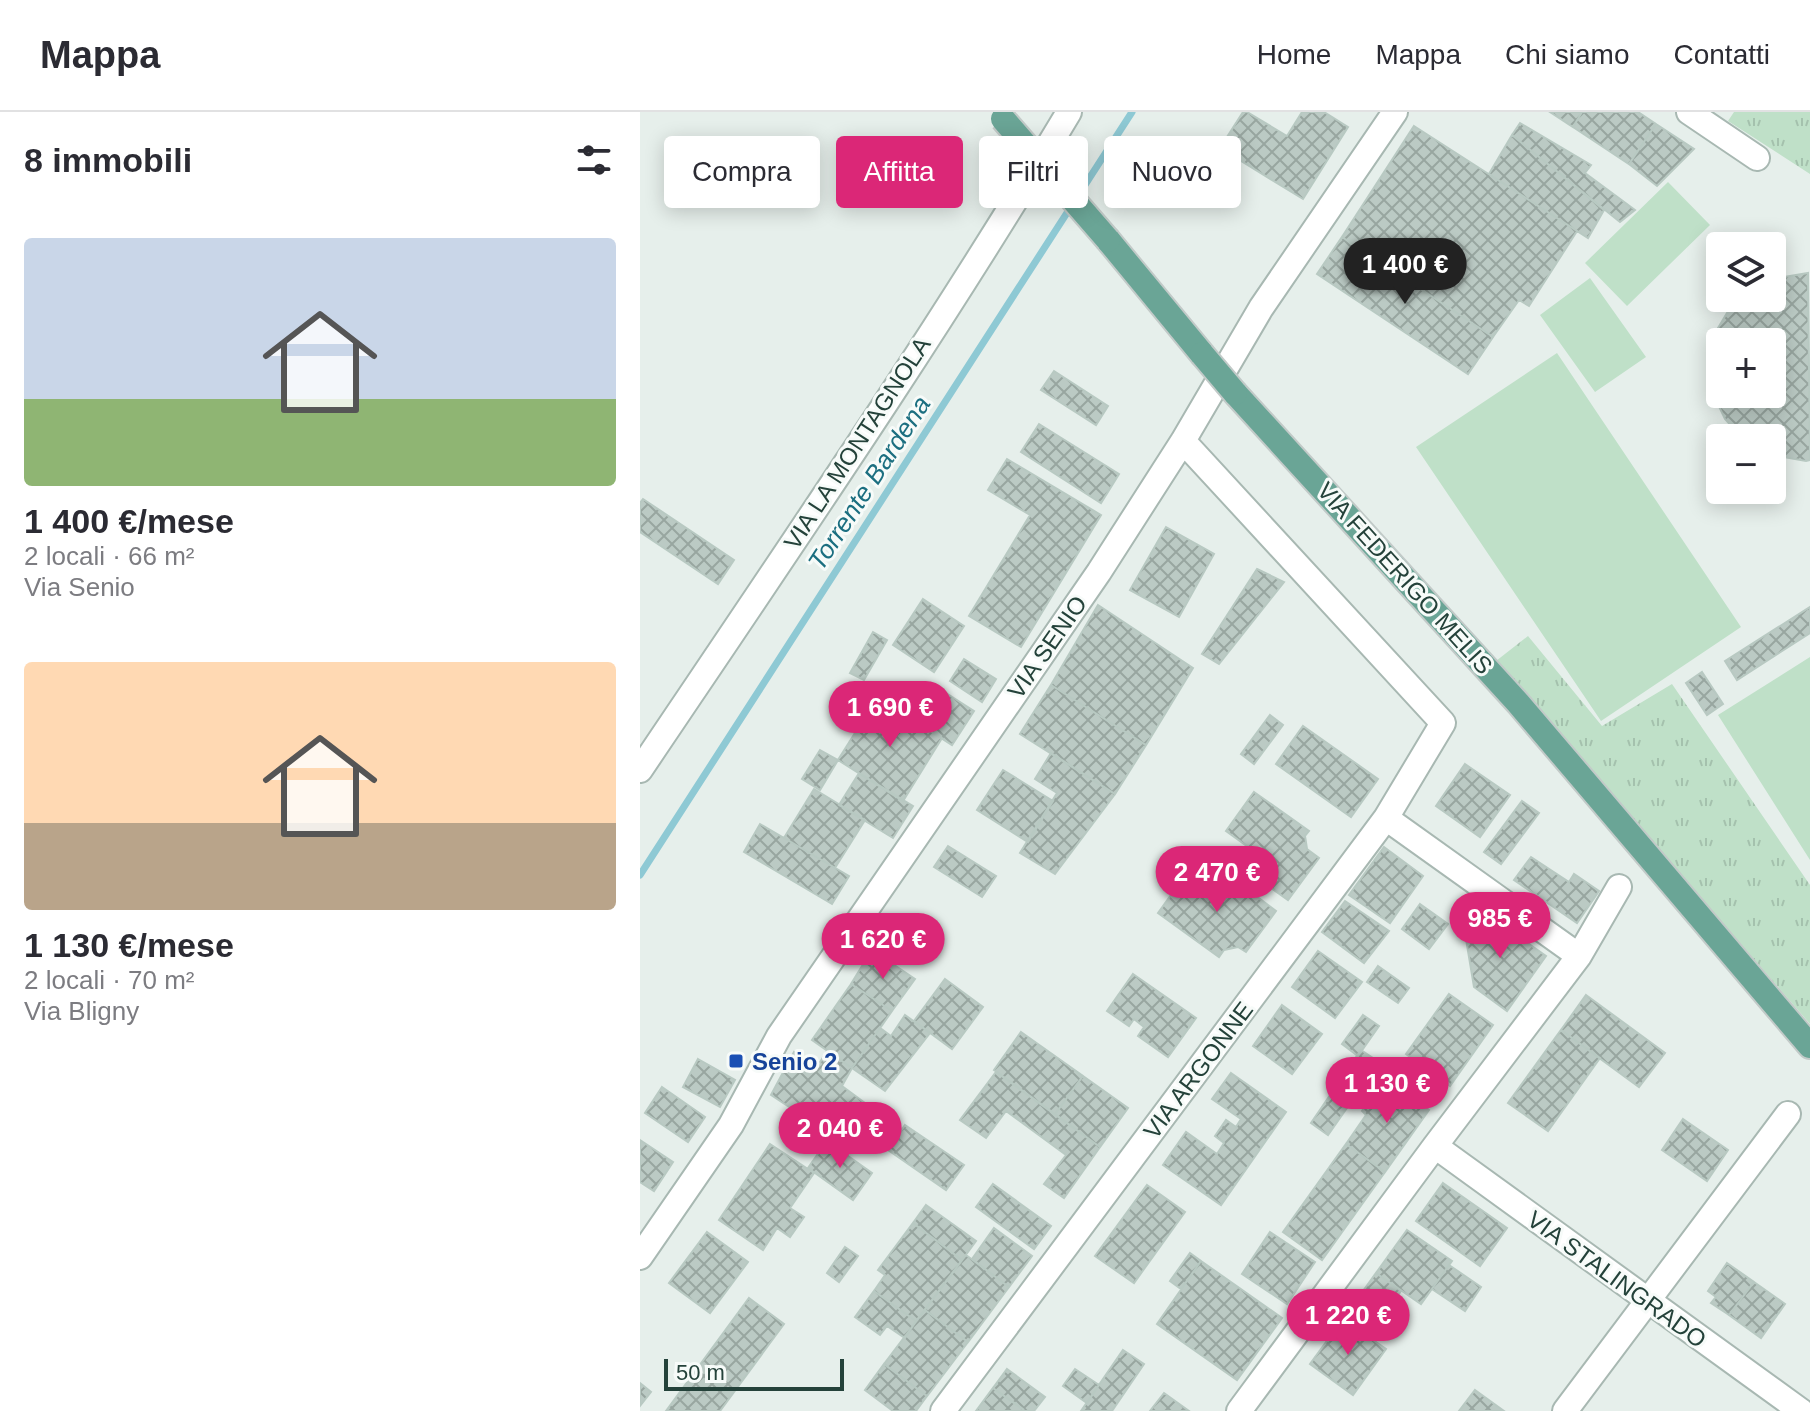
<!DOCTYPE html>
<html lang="it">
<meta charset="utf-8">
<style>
body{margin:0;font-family:Arial,sans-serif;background:#f7f7f7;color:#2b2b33;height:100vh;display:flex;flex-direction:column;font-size:30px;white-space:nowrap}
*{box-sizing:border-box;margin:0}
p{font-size:26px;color:#7c7c81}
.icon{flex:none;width:44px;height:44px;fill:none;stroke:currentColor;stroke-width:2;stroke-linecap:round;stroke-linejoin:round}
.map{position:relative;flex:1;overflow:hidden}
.drawer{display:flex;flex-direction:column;background:#fff;width:640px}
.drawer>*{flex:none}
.top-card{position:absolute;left:24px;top:24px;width:760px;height:72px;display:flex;gap:16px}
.controls{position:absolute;left:1066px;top:120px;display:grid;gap:16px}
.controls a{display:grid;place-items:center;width:80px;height:80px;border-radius:8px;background:#fff;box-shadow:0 4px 20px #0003;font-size:40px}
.scale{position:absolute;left:24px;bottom:20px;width:180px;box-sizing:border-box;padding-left:8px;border:4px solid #24423a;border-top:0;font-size:22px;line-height:28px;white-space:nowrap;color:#24423a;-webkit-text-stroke:6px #f7fbf9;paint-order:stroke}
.price{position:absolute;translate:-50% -68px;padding:0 18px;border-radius:28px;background:#db2777;color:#fff;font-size:26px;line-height:52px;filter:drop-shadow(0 2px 4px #0008)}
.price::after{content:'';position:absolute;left:50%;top:48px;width:24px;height:18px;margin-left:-12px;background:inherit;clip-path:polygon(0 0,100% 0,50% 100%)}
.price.on{background:#222;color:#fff}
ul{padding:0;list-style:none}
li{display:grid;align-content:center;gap:16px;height:424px;padding:0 24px}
li span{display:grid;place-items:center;height:248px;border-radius:8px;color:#555}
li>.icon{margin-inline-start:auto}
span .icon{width:144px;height:144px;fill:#fffc;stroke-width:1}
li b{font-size:34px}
h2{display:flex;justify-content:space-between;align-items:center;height:96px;padding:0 24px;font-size:34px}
.chip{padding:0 28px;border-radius:8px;background:#fff;box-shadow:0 4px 20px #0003;font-size:28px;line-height:72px}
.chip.on{background:#db2777;color:#fff}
header{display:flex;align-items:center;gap:48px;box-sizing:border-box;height:112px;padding:0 40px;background:#fff;border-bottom:2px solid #e1e1e2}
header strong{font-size:38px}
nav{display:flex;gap:44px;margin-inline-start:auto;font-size:28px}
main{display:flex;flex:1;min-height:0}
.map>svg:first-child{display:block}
</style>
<header>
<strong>Mappa</strong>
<nav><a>Home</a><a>Mappa</a><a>Chi siamo</a><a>Contatti</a></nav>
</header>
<main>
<section class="drawer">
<h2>8 immobili<svg class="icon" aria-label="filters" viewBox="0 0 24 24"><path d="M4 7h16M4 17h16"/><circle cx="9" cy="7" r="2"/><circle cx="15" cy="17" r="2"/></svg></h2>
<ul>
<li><span style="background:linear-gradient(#c9d6e8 65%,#8fb573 0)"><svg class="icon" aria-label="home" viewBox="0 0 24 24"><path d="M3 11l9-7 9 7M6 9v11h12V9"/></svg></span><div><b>1 400 €/mese</b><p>2 locali · 66 m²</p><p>Via Senio</p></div></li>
<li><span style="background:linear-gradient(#ffd9b3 65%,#b9a48a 0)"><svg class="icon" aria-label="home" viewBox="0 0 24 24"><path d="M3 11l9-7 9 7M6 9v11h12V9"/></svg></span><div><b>1 130 €/mese</b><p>2 locali · 70 m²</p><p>Via Bligny</p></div></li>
</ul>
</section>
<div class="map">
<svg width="1170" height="1299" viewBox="0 0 1170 1299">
<defs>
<pattern id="park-tufts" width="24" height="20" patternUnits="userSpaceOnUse" patternTransform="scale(2)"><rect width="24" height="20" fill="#bfe0c8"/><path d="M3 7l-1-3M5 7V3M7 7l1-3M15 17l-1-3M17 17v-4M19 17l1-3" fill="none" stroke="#a4c1ad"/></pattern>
<pattern id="building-cross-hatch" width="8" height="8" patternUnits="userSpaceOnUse" patternTransform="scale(2)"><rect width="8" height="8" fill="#bbcac4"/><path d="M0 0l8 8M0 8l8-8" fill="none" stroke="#98a6a0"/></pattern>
</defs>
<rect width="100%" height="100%" fill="#e6efeb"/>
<path fill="url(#park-tufts)" d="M1094,0h76v62l-82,-53z
M888,524l74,90 70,-42 138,201v139l-314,-363z"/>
<path fill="#bfe0c8" d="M1028,70l42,43 -83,81 -42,-43z
M950,166l56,79 -51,35 -55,-77z
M917,241l184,274 -140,94 -185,-274z
M1170,545v203l-92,-145z"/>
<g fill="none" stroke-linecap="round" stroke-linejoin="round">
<path stroke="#8ec9d4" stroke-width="7" d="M0,763l492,-763"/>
</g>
<path fill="url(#building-cross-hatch)" stroke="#b8c9c2" stroke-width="2" fill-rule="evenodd" d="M603,0h4l40,24 15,-24h22l24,15 -45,72 -83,-51z
M910,0h32l-9,15z
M942,0h56l18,12 -27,40 -56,-37z
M880,11l71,42 -6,8 50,37 -15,12 -108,-87z
M1016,12l38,25 -37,37 -28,-22z
M774,14l163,105 -48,75 -10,-6 -26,37 -151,-100z
M872,23l92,75 -16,28 -99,-64z
M702,125l151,100 -25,37 -151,-100z
M1168,161l2,187 -4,1 -34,-6v-17h-30l-17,-19 -13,-27 -3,-30 6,-29 15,-25 11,-10h31v-19zM1080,230h52v52h-52z
M414,259l54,35 -12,19 -55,-35z
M399,312l80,50 -18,29 -80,-51z
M367,347l94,56 -80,132 -52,-31 61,-101 -42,-25z
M3,387l91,61 -16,24 -78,-52v-29z
M526,415l48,27 -35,63 -49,-27z
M617,457l27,13 -65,82 -17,-10z
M283,487l41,27 -30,46 -41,-27z
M458,493l95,63 -47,77 -95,-60z
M1170,495v26l-73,47 -12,-19z
M233,520l14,8 -23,40 -14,-7z
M324,547l32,20 -14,23 -32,-21z
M1062,560l21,32 -16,11 -21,-32z
M292,572l42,27 -22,34 -42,-27z
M411,573l95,60 -31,49 -95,-60z
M237,586l65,40 -39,63 -65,-41z
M630,603l13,10 -29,39 -13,-10z
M663,614l75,53 -27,38 -75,-53z
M180,638l18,10 -18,30 -18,-11z
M411,641l64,41 -60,80 -35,-21 37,-60 -22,-14z
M825,652l45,31 -30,42 -44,-31z
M363,658l50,31 -25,41 -51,-32z
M219,661l54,33 -20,32 -54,-33z
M174,677l51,31 -30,48 -51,-30z
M614,680l55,39 -4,5 2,13 12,9 -31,42 -45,-32 12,-16 -29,-21z
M882,689l17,12 -38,51 -17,-12z
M120,712l89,52 -17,28 -88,-52z
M308,734l48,30 -14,21 -48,-30z
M744,735l39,29 -33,47 -41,-28z
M891,745l38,25 5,-8 25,17 -22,32 -63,-43z
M549,758l35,25 11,-15 41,31 -30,41 -8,-5 -14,3 -5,7 -61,-44z
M705,789l44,30 -25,32 -42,-31z
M780,792l28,20 -19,25 -27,-20z
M842,799l64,45 -39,55 -33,-24 -9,-54z
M232,838l43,29 -23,32 -41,-27z
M678,839l44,31 -27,36 -43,-31z
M738,854l31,22 -11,15 -31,-21z
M493,862l63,44 -28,39 -30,-21 6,-9 -10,-8 -5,7 -22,-15z
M305,867l38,28 -31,42 -38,-28z
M211,872l41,27 -40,57 -40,-28z
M809,882l44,31 -43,61 -44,-32z
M946,883l79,58 -26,34 -78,-57z
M642,893l40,29 -30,40 -39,-28z
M265,903l25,18 -45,58 -33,-23 28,-40 11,8z
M723,903l16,11 -21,30 -16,-12z
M921,918l39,28 -52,73 -40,-28z
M381,920l62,44 -28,38 -61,-44z
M721,938l18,12 -51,73 -17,-12z
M187,939l25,17 -10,18 27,20 -25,37 -73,-48 23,-43 23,15z
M58,947l37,21 -15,27 -37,-20z
M356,960l104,75 -36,51 -20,-14 22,-29 -60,-44 -20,27 -26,-18z
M591,961l55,39 -65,93 -58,-40 23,-33 31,22 7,-11 -9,-7 11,-16 10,7 5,-8 -29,-20z
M443,964l45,32 -28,39 -45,-33z
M745,967l44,31 -44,62 -39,-28 20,-29 -4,-4z
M22,975l43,30 -17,25 -43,-29z
M1043,1007l45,31 -21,31 -45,-31z
M265,1013l59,40 -18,25 -58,-40z
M0,1028l33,22 -19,29 -14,-9z
M187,1029l45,32 -19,27 -45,-32z
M130,1032l44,29 -24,35 14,9 -14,20 -13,-9 -14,22 -44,-30z
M706,1032l39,28 -63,88 -39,-28z
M803,1071l64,45 -27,38 -64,-45z
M353,1072l58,42 -17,23 -58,-42z
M507,1073l38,27 -51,71 -39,-27z
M286,1093l50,36 -14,19 -49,-37z
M273,1111l49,37 -46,61 -42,-30 11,-16 -7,-5z
M354,1116l38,28 -23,31 -37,-28z
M767,1118l45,31 -31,43 -45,-31z
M67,1120l41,30 -38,51 -41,-30z
M630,1120l45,30 -28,42 -45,-30z
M205,1135l13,9 -19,26 -12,-9z
M550,1141l11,8 -20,28 -11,-8z
M326,1143l43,32 -41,55 -43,-32z
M561,1149l81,57 -45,62 -80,-56z
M1087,1151l27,19 -25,33 -18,-12 5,-6 -8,-6z
M809,1153l32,22 -16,24 -33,-22z
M736,1161l25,18 -32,45 -26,-17z
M1114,1170l31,22 -24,34 -32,-23z
M234,1179l42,30 -11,17 -18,-12 -7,9 -25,-18z
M109,1186l35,26 -64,87h-54z
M285,1198l43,32 -41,54 -43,-32z
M703,1207l43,30 -33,46 -43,-31z
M483,1238l21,14 -32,47h-31z
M244,1252l43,32 -11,15h-23l-28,-21z
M367,1257l38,28 -11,14h-9l-32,-23z
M435,1257l24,16 -12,18 -24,-17z
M0,1271l11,9 -11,14z
M353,1276l30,21 -1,2h-46z
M835,1278l29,21h-45z
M524,1281l25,18h-39z"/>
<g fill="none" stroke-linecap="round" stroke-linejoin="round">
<defs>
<path id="minor" d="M1049,0l68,46
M0,658c146,-217 295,-434 429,-658
M746,706l193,138
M795,1034l366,265
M0,1145l91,-132 48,-89 320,-464 84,-131 78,-133 134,-196
M303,1299l443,-593 57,-95 -260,-282
M599,1299l196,-265 144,-190 40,-69
M925,1299l223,-297"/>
<path id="major" d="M468,128l94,114
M595,281l283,310 292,343"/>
</defs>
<use href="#minor" stroke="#a8b8b2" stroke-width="28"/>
<use href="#major" stroke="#c2cac8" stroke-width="28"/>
<use href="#minor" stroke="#fff" stroke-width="24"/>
<use href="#major" stroke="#6aa596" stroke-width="24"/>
<defs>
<path id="major-bridge" d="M363,7l105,121
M562,242l33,39"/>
</defs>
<use href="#major-bridge" stroke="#c2cac8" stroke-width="28" stroke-linecap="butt"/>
<use href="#major-bridge" stroke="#6aa596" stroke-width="24"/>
</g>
<rect fill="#1a4fb4" stroke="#f7fbf9" stroke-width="3" x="88" y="941" width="16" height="16" rx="4"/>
<g text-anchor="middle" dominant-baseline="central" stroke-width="6" stroke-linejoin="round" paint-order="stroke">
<g font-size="24" fill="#24423a" stroke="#f7fbf9">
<text transform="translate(217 331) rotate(-57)">VIA LA MONTAGNOLA</text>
<text transform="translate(765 466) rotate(48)">VIA FEDERIGO MELIS</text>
<text transform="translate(407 535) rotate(-55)">VIA SENIO</text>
<text transform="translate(558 958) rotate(-53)">VIA ARGONNE</text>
<text transform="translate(977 1167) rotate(36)">VIA STALINGRADO</text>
</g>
<g font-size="24" font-weight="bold" fill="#164399" stroke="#f7fbf9" text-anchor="start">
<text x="112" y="949">Senio 2</text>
</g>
<g font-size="26" font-style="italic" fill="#1c6f80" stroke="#f7fbf9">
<text transform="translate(229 371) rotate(-57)">Torrente Bardena</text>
</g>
</g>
</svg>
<div class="controls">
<a><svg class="icon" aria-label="layers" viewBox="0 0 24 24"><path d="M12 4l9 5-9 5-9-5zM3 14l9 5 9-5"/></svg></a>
<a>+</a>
<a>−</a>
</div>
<div class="scale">50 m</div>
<b class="price on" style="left:765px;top:194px">1 400 €</b>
<b class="price" style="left:250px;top:637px">1 690 €</b>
<b class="price" style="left:577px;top:802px">2 470 €</b>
<b class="price" style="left:860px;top:848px">985 €</b>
<b class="price" style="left:243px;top:869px">1 620 €</b>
<b class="price" style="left:747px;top:1013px">1 130 €</b>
<b class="price" style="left:200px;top:1058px">2 040 €</b>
<b class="price" style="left:708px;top:1245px">1 220 €</b>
<div class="top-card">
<a class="chip">Compra</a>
<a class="chip on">Affitta</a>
<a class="chip">Filtri</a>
<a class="chip">Nuovo</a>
</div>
</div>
</main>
